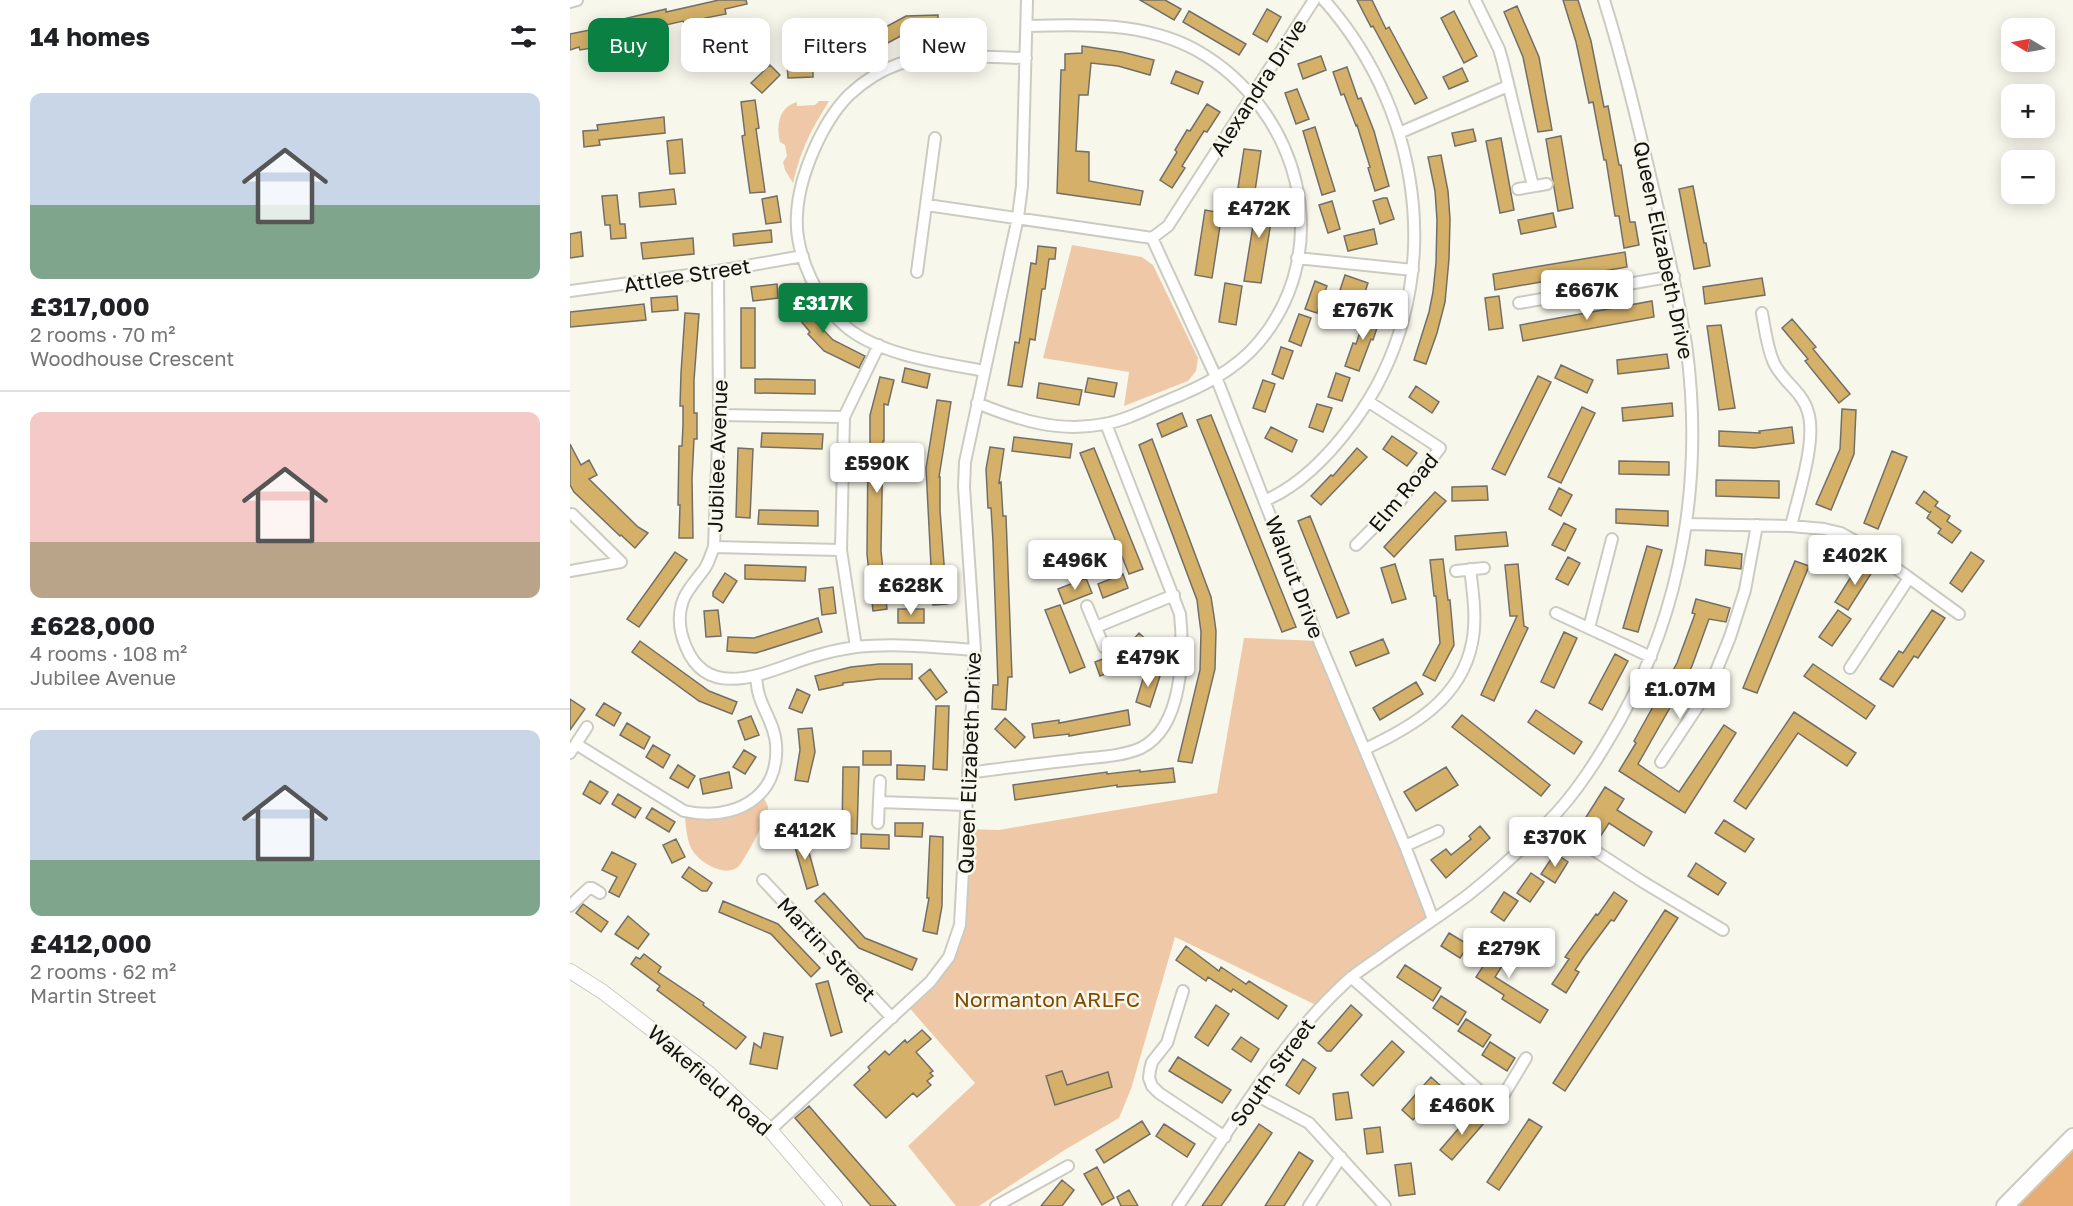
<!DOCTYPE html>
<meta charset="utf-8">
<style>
body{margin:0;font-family:"Golos Text",sans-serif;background:#f2f2f2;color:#202124;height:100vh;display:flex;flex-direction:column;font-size:22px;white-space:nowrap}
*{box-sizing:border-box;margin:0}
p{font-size:20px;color:#757577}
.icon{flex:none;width:33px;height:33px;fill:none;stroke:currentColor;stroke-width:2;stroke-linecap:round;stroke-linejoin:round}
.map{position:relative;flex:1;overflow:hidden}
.side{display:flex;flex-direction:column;background:#fff;width:570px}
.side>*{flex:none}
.guide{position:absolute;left:18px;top:18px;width:570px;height:54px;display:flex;gap:12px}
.needle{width:39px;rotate:280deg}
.buttons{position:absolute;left:1431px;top:18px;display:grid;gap:12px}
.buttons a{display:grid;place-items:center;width:54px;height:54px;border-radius:12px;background:#fff;box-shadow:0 3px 15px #0003;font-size:30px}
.price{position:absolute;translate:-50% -51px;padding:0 14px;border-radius:6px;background:#fff;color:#222;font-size:20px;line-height:39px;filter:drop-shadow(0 2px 3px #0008)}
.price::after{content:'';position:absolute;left:50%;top:36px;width:18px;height:14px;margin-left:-9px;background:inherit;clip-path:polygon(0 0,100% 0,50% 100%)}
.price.active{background:#0b8043;color:#fff}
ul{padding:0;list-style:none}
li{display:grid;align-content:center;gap:12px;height:318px;padding:0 30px}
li+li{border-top:2px solid #e0e0e0}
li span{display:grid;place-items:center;height:186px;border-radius:12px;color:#555}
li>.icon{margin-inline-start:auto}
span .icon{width:108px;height:108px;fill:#fffc;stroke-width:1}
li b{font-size:26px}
h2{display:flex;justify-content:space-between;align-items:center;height:72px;padding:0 30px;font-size:26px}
.pill{padding:0 21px;border-radius:12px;background:#fff;box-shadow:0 3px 15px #0003;font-size:21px;line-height:54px}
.pill.active{background:#0b8043;color:#fff}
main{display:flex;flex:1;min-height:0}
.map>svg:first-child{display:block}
</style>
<main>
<section class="side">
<h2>14 homes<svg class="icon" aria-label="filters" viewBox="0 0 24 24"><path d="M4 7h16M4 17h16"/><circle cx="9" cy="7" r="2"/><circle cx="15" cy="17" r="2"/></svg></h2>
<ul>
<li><span style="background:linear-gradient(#c9d6e8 60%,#7fa58c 0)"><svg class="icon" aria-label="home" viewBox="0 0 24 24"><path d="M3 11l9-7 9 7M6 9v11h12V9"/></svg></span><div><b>£317,000</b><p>2 rooms · 70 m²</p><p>Woodhouse Crescent</p></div></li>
<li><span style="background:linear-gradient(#f6c9c9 70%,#b9a48a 0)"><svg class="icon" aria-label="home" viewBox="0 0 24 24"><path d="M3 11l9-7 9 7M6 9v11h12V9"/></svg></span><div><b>£628,000</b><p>4 rooms · 108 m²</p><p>Jubilee Avenue</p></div></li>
<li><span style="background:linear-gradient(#c9d6e8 70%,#7fa58c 0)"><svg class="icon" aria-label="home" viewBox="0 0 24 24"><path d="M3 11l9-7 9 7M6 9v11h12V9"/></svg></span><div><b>£412,000</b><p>2 rooms · 62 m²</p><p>Martin Street</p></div></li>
</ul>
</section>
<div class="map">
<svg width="1503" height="1206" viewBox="0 0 1503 1206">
<rect width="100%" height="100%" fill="#f7f7ec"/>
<path fill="#efc9a7" d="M249,101h10c-19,31 -27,46 -36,82l-8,-13 -2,-8 4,-6 -2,-11 -5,-3c-4,-17 -1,-35 17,-40v4l18,-1z
M502,245l70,12 11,8 45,93 -2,13 -8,10 -64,25 5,-34 -86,-14z
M674,638l75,3 114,278 -113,88 -145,-70 -44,152 -12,29 -56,33 -84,55h-23l-48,-60 67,-63 -69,-79 50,-63 10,-112 33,1 218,-37z
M191,794c2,3 6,9 7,13 1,8 -23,52 -29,59 -13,13 -41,-4 -48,-18 -5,-10 -5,-25 -7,-37l34,4z"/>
<path fill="#e8ad75" d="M1503,1146v60h-59z"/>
<path fill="#d4b068" stroke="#736f67" stroke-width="1.5" d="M149,0h27l1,4 -22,5 1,5 -21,4v3l-11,3v-3l-10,2 -1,-2 -35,8v2l-11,3 -1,-3 -24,5 1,4 -22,5 1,3 -12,2 -1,-3 -9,3v-16l54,-11 -1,-4 43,-10v3z
M570,0h25l16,9 -7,11z
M787,0h15l14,29 3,-2 38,71 -12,6 -42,-78 -2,1z
M993,0h15l13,41 13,66 4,-1 11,59h2l9,57h5l4,23 -15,3 -5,-32h-4l-9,-56h-2l-11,-58 -4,1 -13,-61z
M947,6l22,51 13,73 -14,2 -15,-75 -19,-45z
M697,9l14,8 -14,25 -14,-8z
M619,11l57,33 -7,11 -56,-33z
M884,11l23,45 -13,7 -23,-45z
M368,15v15l-28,1 -26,14 -2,-3 -37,20v6l-26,1v-15l32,-1 -5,-9 23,-12 2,3 35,-19z
M410,21l1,11 -32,1v-10z
M512,46l40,6 32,8 -4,15 -32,-9 -27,-3 -3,32h-9l-3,56 13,1v29l54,10 -3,14 -83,-12 4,-123h4v-16l17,-1z
M751,56l5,14 -23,9 -5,-15z
M243,62v15l-25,1 -1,-15z
M200,65l10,10 -18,18 -11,-10z
M777,67l11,32 3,-1 13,33 15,55 -14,5 -7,-23 2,-1 -13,-42 -1,1 -12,-32 -3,1 -8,-23z
M892,68l6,13 -19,8 -6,-12z
M606,71l27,11 -5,12 -27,-11z
M727,89l12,30 -13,5 -11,-31z
M185,100l4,28 -3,1 9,63 -15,1 -8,-57 3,-1 -4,-33z
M637,104l13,8 -13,20 -3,-1 -22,35 3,2 -13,20 -12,-8 17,-28 -2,-2 12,-20 3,1z
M94,117l1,16 -66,7 1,5 -16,2 -1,-16 15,-1 -1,-5z
M745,127l20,64 -13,4 -19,-64z
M903,129l3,12 -21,5 -3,-13z
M991,136l12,72 -15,3 -12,-72z
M931,138l13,72 -14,3 -14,-72z
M112,139l3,34 -15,1 -3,-33z
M674,149l17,2 -6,40 -17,-3z
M871,155l7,36 2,28 -1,40 -4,43 -8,31 -11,31 -12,-4 15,-48 4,-20 3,-29 1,-43 -2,-29 -7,-34z
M1123,186l11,57h2l4,23 -16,3 -15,-80z
M104,189l2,15 -36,3 -1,-14z
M47,195l3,29h5l1,14 -15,1 -1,-14h-5l-3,-29z
M688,195l17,3 -14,85 -17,-2z
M207,196l4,26 -15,2 -4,-25z
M813,198h4l7,21 -14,5 -7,-23z
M762,201l8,28 -12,4 -9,-28z
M635,210l17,3 -10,65 -17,-3z
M983,213l3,14 -35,7 -3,-14z
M804,229l3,15 -29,7 -4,-15z
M201,230l1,12 -38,4 -1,-12z
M11,232l2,24 -13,2v-24z
M123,238l1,16 -51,5 -2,-16z
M468,246l18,2 -1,11h-6l-4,30h-3l-7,51 -5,-1 -8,48 -14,-2 7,-43 4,1 12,-80 5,1z
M1055,252l2,15 -132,23 -2,-16z
M775,275l23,8 -5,15 -23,-8z
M1192,278l3,17 -60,9 -2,-17z
M745,281l12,5 -10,27 -12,-4z
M655,283l17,3 -6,39 -17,-3z
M207,284l1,14 -25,3 -2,-14z
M226,293l17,20 -3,3 23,24 32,16 -6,12 -35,-17 -16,-17 2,-2 -25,-30z
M107,296l1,14 -26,2 -1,-14z
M929,296l4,32 -14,2 -4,-32z
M1082,301l2,16 -131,24 -3,-16z
M74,304l2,16 -76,7v-15z
M171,308h14v60h-14z
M797,311l14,5 -8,24 -2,-1 -12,32 -14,-5 8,-23 3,1z
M115,313l14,1 -5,66v33h3v26h-3l-2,40 1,59h-14l1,-33h-2l1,-59h3l1,-21v-19h-3l1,-33z
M729,314l12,4 -10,28 -12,-5z
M1222,319l24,28 -3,2 37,45 -11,9 -34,-42 3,-2 -26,-31z
M1151,325l14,83 -16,2 -12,-84z
M711,347l12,4 -10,28 -11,-5z
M1097,354l2,14 -51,6 -1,-14z
M991,365l32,15 -6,13 -32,-15z
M335,368l25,6 -3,14 -25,-6z
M766,373l14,5 -8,23 -14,-4z
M968,376l13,6 -46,93 -13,-6z
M310,377l14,3 -6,25 -4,-1v37h-1l-2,110 6,58 -14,2 -6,-57 1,-106h2v-33z
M518,378l29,5 -3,14 -29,-5z
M185,379l60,1v14l-60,-1z
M693,380l12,4 -10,28 -12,-4z
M469,383l43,7 -3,15 -42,-7z
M846,386l23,16 -7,11 -23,-16z
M367,400l14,2 -12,75h1v33l7,94 -14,1 -7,-137z
M1102,403l1,13 -50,5 -1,-13z
M747,404l15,4 -9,24 -14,-5z
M1012,407l13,6 -34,70 -13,-6z
M1272,409l14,1 -2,44 -23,56 -15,-6 24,-55z
M612,413l5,13 -25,11 -5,-13z
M641,415l85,212 -14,5 -85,-212z
M701,427l26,13 -5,12 -27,-14z
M1222,427l2,16 -40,5 -35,-2v-15l41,2 -1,-2z
M192,433l61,1 -1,15 -61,-2z
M822,436l25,17 -10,13 -24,-17z
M444,437l58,7 -2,14 -58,-7z
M582,439l59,158 3,19 2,15 -1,38 -23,94 -14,-2 22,-91 1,-38 -2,-15 -2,-17 -58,-155z
M0,444l11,21 8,-5 8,15 -8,4 49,48 10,6 -13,15 -14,-13 -1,1 -46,-44 -4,-7z
M420,447l14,2 -5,34 2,-1 2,34h3l6,161h-4l-2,33 -14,-1 1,-24h5l-5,-143 -2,-34h-3l-2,-39z
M168,448l15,1 -3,69 -14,-1z
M524,448l49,121 -14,5 -49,-121z
M787,448l10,9 -46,48 -10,-9 20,-21 2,1z
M1322,451l15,6 -29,72 -14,-6z
M1049,461l50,1v13l-50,-1z
M1146,480l63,1v17l-63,-2z
M917,486l1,14 -36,1v-14z
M989,488l13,7 -11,21 -12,-7z
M1354,491l14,11 -3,4 15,10 -3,5 14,10 -9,12 -14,-10 3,-4 -14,-11 4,-7 -1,2 -14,-10z
M865,492l11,9 -52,56 -10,-10z
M1046,509l52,2v15l-52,-3z
M189,510l59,1v15l-60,-2z
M740,516l39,97 -12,5 -39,-97z
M994,523l12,6 -11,22 -13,-6z
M936,532l2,14 -52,4 -1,-14z
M1077,546l15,4 -24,82 -15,-4z
M1136,550l36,4 -1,15 -36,-4z
M105,552l12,8 -48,67 -12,-8z
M1401,552l13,9 -22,31 -12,-9z
M998,557l12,6 -12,22 -12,-6z
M873,559l5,41h2l4,45 -19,36 -12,-6 17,-32 -4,-47h-2l-4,-36z
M1225,561l14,5 -52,127 -14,-5z
M1291,561l13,8 -26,41 -13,-8z
M825,564l11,35 -14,4 -11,-35z
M948,564l6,62 4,2 -34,73 -13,-6 36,-79h-7l-5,-51z
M175,565l61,2 -1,14 -60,-2z
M155,573l12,8 -14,22 -10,-7v-4z
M553,574l5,14 -25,10 -5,-14z
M516,578l6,15 -28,11 -6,-15z
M263,587l3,26 -14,2 -3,-26z
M1126,599l34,9 -4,14 -17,-3 -17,47 -12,24 -42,74 41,28 45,-67 12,8 -51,80 -66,-42 17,-28 -2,-2 43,-78 18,-49 -3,-1z
M490,605l25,62 -15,6 -25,-63z
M328,609h26v14h-26z
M148,610l3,26 -15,1 -2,-26z
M1268,610l13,9 -19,27 -13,-9z
M1362,610l13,8 -27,40 -4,-2 -21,31 -13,-8 19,-28 4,2z
M248,618l4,14 -66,21 -29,-2 1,-14 26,1z
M994,632l13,6 -23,50 -13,-6z
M569,633l22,20 -61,23 -5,-14 28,-11z
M813,639l6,14 -33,13 -6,-14z
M70,641l69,50 28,11 -5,12 -33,-13 -67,-49z
M1045,654l13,7 -26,49 -13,-7z
M309,664h33v15h-33l-36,4v2l-24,5 -4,-14 36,-9z
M1243,664l62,42 -9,13 -62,-43z
M360,669l17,23 -11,8 -17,-22z
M576,669l15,4 -11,34 -14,-5z
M846,682l7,12 -43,26 -7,-12z
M227,689l13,6 -8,18 -13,-5z
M0,699l15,10 -15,21z
M34,703l17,10 -7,13 -18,-11z
M366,706h13l-2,64 -14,-1z
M558,710l2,15 -61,11v-2l-35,4 -2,-14 27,-4v3z
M966,710l46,32 -8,12 -46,-32z
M1224,712l62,41 -9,13 -49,-33 -52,76 -12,-8z
M892,715l88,70 -9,11 -89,-69z
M181,716l8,19 -14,5 -7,-19z
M435,718l20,19 -10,11 -20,-19z
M57,723l23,14 -6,12 -24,-14z
M242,728l3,24 -7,30 -13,-2 5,-30 -2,-21z
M83,745l17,10 -7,13 -17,-11z
M174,750l12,7 -11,17 -12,-7z
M293,751h28v14h-28z
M108,765l17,11 -7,12 -18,-10z
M327,765l28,1 -1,14 -27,-1z
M273,767h16l-2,67 -15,-1z
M876,767l12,18 -42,26 -12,-19z
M603,768l2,14 -58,5v-2l-102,15 -2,-15 94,-13v2l33,-4v2z
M159,772l3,16 -29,6 -3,-15z
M20,781l18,11 -8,12 -17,-10z
M1035,787l19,12 -7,11 35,22 -8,14 -35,-23 -9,14 -19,-12z
M48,794l23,14 -6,10 -23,-14z
M82,808l23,14 -6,10 -23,-14z
M1154,820l30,19 -9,13 -30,-19z
M325,823h28l-1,14 -27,-1z
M910,826l10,12 -44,40 -15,-18 15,-11 5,6 20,-16 -2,-3z
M234,834l14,51 -11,4 -15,-52z
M291,834l28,1v14l-28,-1z
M360,836l13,1 -1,69 -5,28 -14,-3 6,-33h-2z
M106,839l9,18 -13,6 -9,-18z
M42,852l24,12 -17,33 -10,-5 8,-15 -15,-7z
M985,853l13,9 -13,21 -14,-9z
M1126,863l30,20 -8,12 -30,-19z
M119,867l23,16 -5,8h-5l-20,-14z
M961,873l13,9 -14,20 -13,-9z
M934,892l14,9 -14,20 -13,-9z
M1044,892l13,9 -13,20 -3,-1 -26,35 -10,15 4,2 -13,21 -14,-9 17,-25 -4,-2 31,-43 2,1z
M254,893l41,45 52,21 -5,11 -53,-22 -44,-47z
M153,901l55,23 42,44 -9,9 -40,-43 -52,-22z
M13,904l25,18 -7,10 -25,-19z
M1095,910l13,8 -113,173 -12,-8z
M58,916l21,18 -11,15 -23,-15z
M937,930l13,8 -25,39 53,33 -8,13 -38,-24 2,-4 -28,-18z
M879,933l20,12 -9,13 -19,-12z
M616,946l33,25 2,-4 25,17 3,-3 38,25 -9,13 -45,-30 -2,3 -23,-15 -2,4 -30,-21z
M74,954l17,13 -3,5 46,31 -1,2 43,32 -10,12 -79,-59 3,-4 -29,-22 5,-7 4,2z
M835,965l36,23 -8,13 -36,-24z
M258,981l14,51 -11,4 -15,-52z
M871,996l25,16 -8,13 -25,-17z
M646,1005l13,9 -21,32 -13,-9z
M781,1005l11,10 -31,36h-4l-9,-8z
M896,1019l25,16 -8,12 -25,-16z
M352,1030l9,9 -15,13 17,19 -3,2 3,3 -6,5 4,4 -14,12 -4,-4 -27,25 -32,-33 16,-15 -2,-3 17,-16 4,4 16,-15 2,3z
M194,1033l19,4 -6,32 -27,-5 4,-21 7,5z
M671,1037l18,12 -8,13 -19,-13z
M822,1041l12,11 -31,34 -12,-11z
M920,1042l25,16 -8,13 -25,-16z
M608,1057l53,33 -9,13 -53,-32z
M733,1059l13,9 -17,26 -13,-9z
M492,1071l5,14 41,-13 4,15 -57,18 -9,-29z
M861,1077l11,10 -29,33 -11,-10z
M778,1092l4,26 -16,2 -3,-26z
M239,1106l45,52 42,48h-25l-76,-88z
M902,1113l12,10 -32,37 -12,-10z
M959,1119l13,8 -43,63 -12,-8z
M572,1121l8,13 -46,29 -8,-13z
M594,1124l31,20 -8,13 -31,-21z
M689,1124l13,9 -13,19 -38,54h-19z
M810,1127l3,25 -16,2 -3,-25z
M729,1152l14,9 -29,45h-19z
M841,1163l4,31 -16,2 -4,-31z
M527,1167l17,31 -12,7 -18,-31z
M492,1180l12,10 -12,16h-21z
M559,1190l9,16h-17l-4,-9z"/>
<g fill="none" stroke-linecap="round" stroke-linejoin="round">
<defs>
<path id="minor" d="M905,0l24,49 4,14 30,123
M0,2l7,-2
M829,133l109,-47
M948,189l29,-5
M357,205l225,33 16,-12 146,-226
M582,238l64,139 103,264 86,205 28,73
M727,258l116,12
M148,271l1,144 -5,132c-3,7 -5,15 -9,21 -7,10 -16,19 -21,30 -7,17 -5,33 2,49 24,59 89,20 129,9 13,-4 27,-7 41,-9 38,-4 80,0 119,3
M347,272l18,-134
M0,291l148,-20 85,-15
M949,303l155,-27
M1192,313c3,16 5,35 12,50 8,18 29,29 34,49 9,28 -10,84 -17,114
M414,371c-41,-8 -99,-15 -134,-41 -31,-24 -56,-76 -53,-116 2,-38 25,-92 52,-119 14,-13 32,-25 50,-31 37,-13 88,-6 127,-6
M407,403c41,17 82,30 127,21 20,-3 41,-14 60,-22 35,-14 71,-31 95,-60 79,-95 40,-234 -63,-292 -51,-28 -113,-26 -169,-24
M149,415l125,2
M696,500c35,-15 64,-46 87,-77 95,-128 75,-306 -29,-423
M1116,524l105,2 33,3 17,4 27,15 91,66
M786,545l44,-44 40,-53 -71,-46
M144,547l127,3
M0,571l51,-9 -49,-48
M886,571l28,-3
M517,606l17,41
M986,613l95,44
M526,627l78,-32
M1019,628l23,-89
M286,647l-15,-97 3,-133 35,-72
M1280,668l59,-90
M6,744l108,67c48,11 96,-12 92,-67 -1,-18 -12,-32 -17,-49 -2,-6 -2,-12 -3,-18
M795,749c47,-22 96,-50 107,-106 5,-24 1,-50 -2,-74
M0,753l17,-26
M1091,762l47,-71 22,-54 15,-47 12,-65
M398,773c35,-5 70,-9 105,-13 21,-3 48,-3 68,-12 42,-21 43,-94 39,-134l-74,-190
M309,802l87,3
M979,821l94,61 80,48
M308,823l2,-42
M835,846l33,-15
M193,880l129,138
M0,906l19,-18h3l8,5
M781,977l146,129 29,-48
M613,991l-16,52 -15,19 -2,8 -1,8 3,8 7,7 66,44
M684,1094l55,29 76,83
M200,1130l160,-148 19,-25 11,-32 15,-275 -11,-163 1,-25 53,-245 4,-31 5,-186
M426,1206l72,-40
M608,1206c53,-77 100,-162 169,-225 11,-10 23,-17 34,-25 29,-21 59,-40 87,-61 28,-22 54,-46 79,-72 30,-30 52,-66 73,-103 63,-112 83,-242 67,-369 -7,-49 -19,-97 -30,-146 -16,-68 -32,-138 -53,-205
M739,1206l32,-49"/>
<path id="tertiary" d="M0,971l33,21 104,80 63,58 65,76"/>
<path id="primary" d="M1435,1206l68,-69"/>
</defs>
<use href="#minor" stroke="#cccbc1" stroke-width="14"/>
<use href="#tertiary" stroke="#cccbc1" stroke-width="16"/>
<use href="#primary" stroke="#cccbc1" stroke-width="20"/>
<use href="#minor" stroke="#fff" stroke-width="10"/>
<use href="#tertiary" stroke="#fff" stroke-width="14"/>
<use href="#primary" stroke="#fff" stroke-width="16"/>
</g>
<g text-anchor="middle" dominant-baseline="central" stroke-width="5" stroke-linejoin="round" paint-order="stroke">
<g font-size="21" fill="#12120f" stroke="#f7f7ec">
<text transform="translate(688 87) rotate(-57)">Alexandra Drive</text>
<text transform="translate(1094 250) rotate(78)">Queen Elizabeth Drive</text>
<text transform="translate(117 275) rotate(-9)">Attlee Street</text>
<text transform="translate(147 456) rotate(-88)">Jubilee Avenue</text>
<text transform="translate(833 492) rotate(-50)">Elm Road</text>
<text transform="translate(725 577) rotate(69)">Walnut Drive</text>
<text transform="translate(399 763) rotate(-88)">Queen Elizabeth Drive</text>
<text transform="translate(257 949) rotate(47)">Martin Street</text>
<text transform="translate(702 1072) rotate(-54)">South Street</text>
<text transform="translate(140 1080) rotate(41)">Wakefield Road</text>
</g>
<g font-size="21" fill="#7f4900" stroke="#f7f7ec">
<text x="477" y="999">Normanton ARLFC</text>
</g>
</g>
</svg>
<div class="buttons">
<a><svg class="needle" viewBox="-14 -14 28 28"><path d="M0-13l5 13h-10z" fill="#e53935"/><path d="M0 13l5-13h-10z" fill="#757577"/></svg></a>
<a>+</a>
<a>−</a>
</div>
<b class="price" style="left:689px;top:239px">£472K</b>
<b class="price" style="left:1017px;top:321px">£667K</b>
<b class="price active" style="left:253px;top:334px">£317K</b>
<b class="price" style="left:793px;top:341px">£767K</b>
<b class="price" style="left:307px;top:494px">£590K</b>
<b class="price" style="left:1285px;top:586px">£402K</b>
<b class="price" style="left:505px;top:591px">£496K</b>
<b class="price" style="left:341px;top:616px">£628K</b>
<b class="price" style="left:578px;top:688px">£479K</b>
<b class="price" style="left:1110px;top:720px">£1.07M</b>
<b class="price" style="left:235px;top:861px">£412K</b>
<b class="price" style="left:985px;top:868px">£370K</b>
<b class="price" style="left:939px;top:979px">£279K</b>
<b class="price" style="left:892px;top:1136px">£460K</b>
<div class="guide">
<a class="pill active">Buy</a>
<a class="pill">Rent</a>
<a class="pill">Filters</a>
<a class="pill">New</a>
</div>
</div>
</main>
